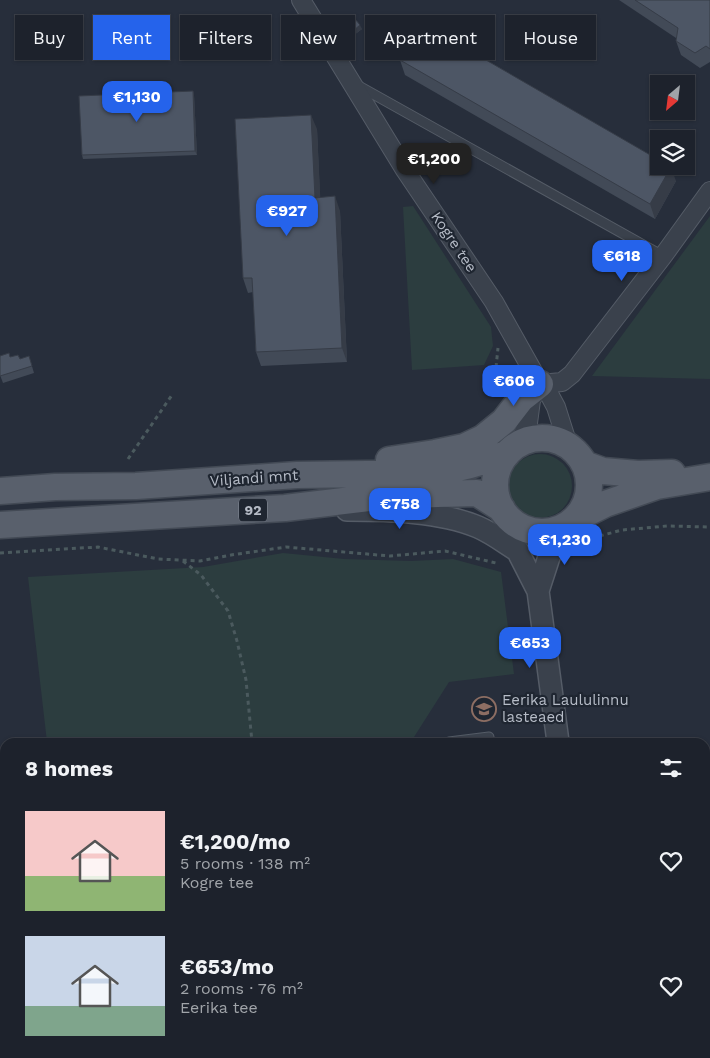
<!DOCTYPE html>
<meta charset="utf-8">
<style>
body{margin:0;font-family:"Work Sans",sans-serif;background:#252a34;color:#f1f3f6;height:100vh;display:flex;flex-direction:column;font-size:19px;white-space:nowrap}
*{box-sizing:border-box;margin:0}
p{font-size:16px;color:#a0a4a9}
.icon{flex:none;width:28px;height:28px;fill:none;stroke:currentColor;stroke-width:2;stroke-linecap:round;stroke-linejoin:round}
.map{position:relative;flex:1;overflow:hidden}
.drawer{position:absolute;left:0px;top:738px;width:710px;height:321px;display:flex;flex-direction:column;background:#1d222c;border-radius:15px 15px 0 0;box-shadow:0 1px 4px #0004,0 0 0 1px #3b3f48}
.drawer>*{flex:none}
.top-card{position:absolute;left:15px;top:15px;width:680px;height:45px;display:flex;gap:10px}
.needle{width:32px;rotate:208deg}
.fabs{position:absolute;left:650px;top:75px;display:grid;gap:10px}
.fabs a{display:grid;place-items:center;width:45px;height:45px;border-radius:0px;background:#1d222c;box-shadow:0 1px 4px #0004,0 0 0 1px #3b3f48;font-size:25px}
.price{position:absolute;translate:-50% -42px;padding:0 11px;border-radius:10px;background:#2563eb;color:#fff;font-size:16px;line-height:32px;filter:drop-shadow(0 1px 2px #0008)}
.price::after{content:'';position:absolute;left:50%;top:30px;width:15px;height:11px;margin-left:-8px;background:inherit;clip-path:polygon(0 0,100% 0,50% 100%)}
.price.selected{background:#222;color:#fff}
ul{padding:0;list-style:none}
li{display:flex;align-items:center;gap:15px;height:125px;padding:0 25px}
li span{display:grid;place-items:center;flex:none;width:140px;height:100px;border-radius:0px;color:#555}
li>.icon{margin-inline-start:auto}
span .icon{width:60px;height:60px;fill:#fffc;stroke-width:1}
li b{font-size:21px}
h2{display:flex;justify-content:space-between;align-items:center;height:60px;padding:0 25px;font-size:21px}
.pill{padding:0 18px;border-radius:0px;background:#1d222c;box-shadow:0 1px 4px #0004,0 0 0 1px #3b3f48;font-size:18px;line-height:45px}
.pill.selected{background:#2563eb;color:#fff}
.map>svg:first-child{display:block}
</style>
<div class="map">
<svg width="710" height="1058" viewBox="0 0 710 1058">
<rect width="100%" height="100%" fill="#272e3b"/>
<path fill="#2c3d3f" d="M413,206l78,121 2,19 -9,19 -72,5 -9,-163z
M710,216v163l-118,-3z
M508 486a32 32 0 1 1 64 0a32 32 0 1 1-64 0Z
M283,553l61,6 67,2 42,-2 48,13 13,102 -65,8 -35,55 -44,5h-323l-19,-165 175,-10z"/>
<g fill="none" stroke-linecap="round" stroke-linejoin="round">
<defs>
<path id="service" d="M357,85l306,171
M449,742l40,-5v5"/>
<path id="minor" d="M301,0l104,170 89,132 46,82 9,10 7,13 12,38
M540,384l22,-2 10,-8 91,-118 47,-65
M519,444l9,-21 3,-23 7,-13"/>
<path id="tertiary" d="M502,509l12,35 24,47 20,151
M347,510c41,0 93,1 131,17 14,6 27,16 40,24
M538,591l11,-34 13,-29
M599,1054v4"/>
<path id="primary" d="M495 485a47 47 0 1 1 94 0a47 47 0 1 1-94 0Z
M389,460l46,-7 29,-6 19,-9 21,-17 17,-22 19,-15
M584,464l19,7 35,3 34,-1
M0,491l55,-4 81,-1 161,-11 139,-2 34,-8 37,-11
M575,519l30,-15 52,-18 53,-9
M0,525l285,-17 92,-11 60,-3 40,-1 25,16"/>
</defs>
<use href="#service" stroke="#555c67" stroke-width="11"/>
<use href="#minor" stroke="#555c67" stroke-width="20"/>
<use href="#tertiary" stroke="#555c67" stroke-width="24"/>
<use href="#primary" stroke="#434a55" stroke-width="29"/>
<path stroke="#4b5a5e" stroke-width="3" stroke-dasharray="4 4" stroke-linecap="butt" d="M497,391l-2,-14 3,-29
M128,459l44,-64
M592,538l30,-8 45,-4 43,1
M0,553l98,-6 60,12 42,2 31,-6 55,-8 104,9 55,-5 51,12
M183,561l18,14 27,36 9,30 9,39 6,62"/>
<use href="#service" stroke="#3a414c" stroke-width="9"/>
<use href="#minor" stroke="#3a414c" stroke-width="18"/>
<use href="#tertiary" stroke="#3a414c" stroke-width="21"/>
<use href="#primary" stroke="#59606c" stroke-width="26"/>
</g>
<path fill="#424a57" d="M619,0h91v62l-10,6 -19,-13 -5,-14v-3z
M344,20l18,9 -8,6 -9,-11z
M400,60l276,121 -21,38 -250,-144z
M193,91l1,4 3,60 -114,4 -1,-4z
M317,129l3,68 20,14 7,151 -86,4 -5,-14 -3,-60 -5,1 -5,-15z
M29,356l5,17 -31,10 -3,-8 10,-18 10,2z"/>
<path fill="#363c47" d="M360,25l2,4 -8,6 -1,-4z
M193,91l1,4 3,60 -2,-4z
M311,115l6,14 4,83 -6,-14z
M671,167l5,14 -21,38 -5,-15z
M335,196l5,15 7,151 -5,-14z"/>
<path fill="#4d5665" stroke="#363c47" d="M635,0h75v49l-4,-3 -11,7 -19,-12 2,-13z
M351,14l9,11 -7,6 -9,-11z
M422,23l237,137v6h11l1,1 -21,37 -250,-144z
M193,91l2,60 -113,4 -3,-59z
M311,115l4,83 20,-2 7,152 -86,4 -4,-74h-9l-8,-159z
M9,353l1,4 8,-2 2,4 9,-3 3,10 -32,10v-20z
M705,1031h5v27h-47v-4h42z"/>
<defs>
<symbol id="school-ring" viewBox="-11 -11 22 22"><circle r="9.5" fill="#1f2631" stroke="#8d6e63" stroke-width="1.5"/><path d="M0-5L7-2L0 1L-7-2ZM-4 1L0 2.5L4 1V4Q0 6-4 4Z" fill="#8d6e63"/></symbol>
</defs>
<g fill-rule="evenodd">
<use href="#school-ring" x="470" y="695" width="28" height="28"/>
</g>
<g text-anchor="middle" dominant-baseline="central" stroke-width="4.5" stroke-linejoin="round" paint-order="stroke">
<rect fill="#1f2631" stroke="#898f9a" stroke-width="1" x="239" y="498.5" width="28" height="23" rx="4"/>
<g font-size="14" font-weight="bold" fill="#b6bcc7">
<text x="253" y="510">92</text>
</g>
<g font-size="15" fill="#b6bcc7" stroke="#1f2631">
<text transform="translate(454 242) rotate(56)">Kogre tee</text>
<text transform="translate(254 478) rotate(-4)">Viljandi mnt</text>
</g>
<g font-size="15" fill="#b6bcc7" stroke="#1f2631" text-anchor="start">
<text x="502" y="700">Eerika Laululinnu<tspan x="502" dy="17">lasteaed</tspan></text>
</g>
</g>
</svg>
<div class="fabs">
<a><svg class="needle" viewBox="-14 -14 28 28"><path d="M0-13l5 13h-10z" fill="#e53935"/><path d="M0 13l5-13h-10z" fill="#a0a4a9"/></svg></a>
<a><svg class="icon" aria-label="layers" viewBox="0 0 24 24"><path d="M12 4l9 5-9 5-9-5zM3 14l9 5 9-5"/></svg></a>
</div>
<b class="price" style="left:137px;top:123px">€1,130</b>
<b class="price selected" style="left:434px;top:185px">€1,200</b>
<b class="price" style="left:287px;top:237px">€927</b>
<b class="price" style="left:622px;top:282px">€618</b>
<b class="price" style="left:514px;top:407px">€606</b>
<b class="price" style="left:400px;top:530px">€758</b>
<b class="price" style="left:565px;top:566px">€1,230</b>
<b class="price" style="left:530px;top:669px">€653</b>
<div class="top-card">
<a class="pill">Buy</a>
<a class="pill selected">Rent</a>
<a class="pill">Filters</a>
<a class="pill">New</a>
<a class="pill">Apartment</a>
<a class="pill">House</a>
</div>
<section class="drawer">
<h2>8 homes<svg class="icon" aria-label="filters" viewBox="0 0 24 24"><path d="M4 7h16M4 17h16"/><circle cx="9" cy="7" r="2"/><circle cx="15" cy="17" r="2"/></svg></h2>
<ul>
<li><span style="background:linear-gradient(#f6c9c9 65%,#8fb573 0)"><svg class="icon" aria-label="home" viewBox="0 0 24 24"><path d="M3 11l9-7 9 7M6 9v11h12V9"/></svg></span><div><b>€1,200/mo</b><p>5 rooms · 138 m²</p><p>Kogre tee</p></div><svg class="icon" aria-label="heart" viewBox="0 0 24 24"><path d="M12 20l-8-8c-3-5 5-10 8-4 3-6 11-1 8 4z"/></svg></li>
<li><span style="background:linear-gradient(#c9d6e8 70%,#7fa58c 0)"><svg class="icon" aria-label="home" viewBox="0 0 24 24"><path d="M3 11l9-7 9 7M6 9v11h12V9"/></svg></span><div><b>€653/mo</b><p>2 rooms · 76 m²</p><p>Eerika tee</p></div><svg class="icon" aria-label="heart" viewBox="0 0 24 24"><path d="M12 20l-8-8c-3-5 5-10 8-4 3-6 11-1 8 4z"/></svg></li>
</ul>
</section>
</div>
